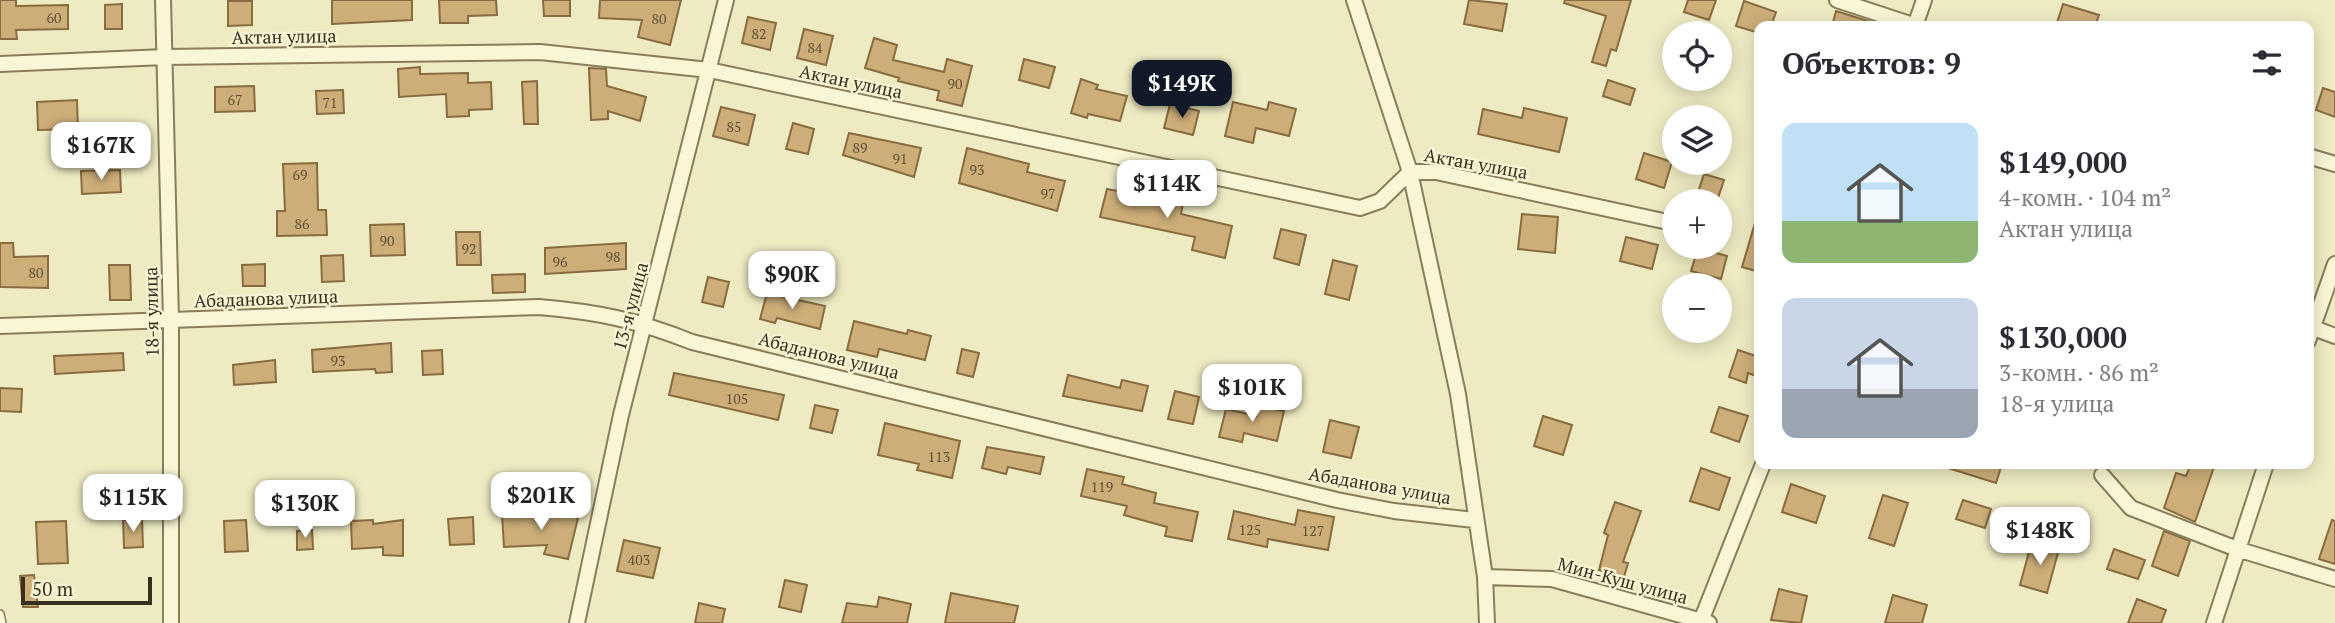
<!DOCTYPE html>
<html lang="ru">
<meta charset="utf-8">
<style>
body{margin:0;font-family:"PT Serif",serif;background:#f2f2f3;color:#2b2b33;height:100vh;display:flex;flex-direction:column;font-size:26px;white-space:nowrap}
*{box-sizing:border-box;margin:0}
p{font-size:23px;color:#7c7c81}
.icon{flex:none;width:38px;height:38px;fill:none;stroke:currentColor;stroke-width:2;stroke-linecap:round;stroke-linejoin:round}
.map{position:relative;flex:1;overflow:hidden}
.panel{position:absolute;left:1754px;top:21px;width:560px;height:448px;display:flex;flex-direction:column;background:#fff;border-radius:14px;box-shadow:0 4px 18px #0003}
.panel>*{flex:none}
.fabs{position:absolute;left:1662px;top:21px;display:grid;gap:14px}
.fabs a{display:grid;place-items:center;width:70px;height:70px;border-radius:50%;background:#fff;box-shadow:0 4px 18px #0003;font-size:35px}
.scale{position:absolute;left:21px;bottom:18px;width:131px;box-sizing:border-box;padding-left:7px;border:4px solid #38301e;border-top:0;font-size:19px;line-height:24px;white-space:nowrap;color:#38301e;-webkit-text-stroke:5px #f6f3d3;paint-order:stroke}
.price{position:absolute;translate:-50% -60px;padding:0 16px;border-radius:14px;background:#fff;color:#222;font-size:23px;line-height:46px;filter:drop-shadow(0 2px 4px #0008)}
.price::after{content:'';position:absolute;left:50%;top:42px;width:21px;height:16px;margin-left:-10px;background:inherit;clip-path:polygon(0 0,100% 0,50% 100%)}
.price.current{background:#111827;color:#fff}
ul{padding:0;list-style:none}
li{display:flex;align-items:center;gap:21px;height:175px;padding:0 28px}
li span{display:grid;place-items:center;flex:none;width:196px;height:140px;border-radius:14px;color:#555}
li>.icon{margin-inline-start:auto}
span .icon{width:84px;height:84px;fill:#fffc;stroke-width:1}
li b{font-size:30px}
h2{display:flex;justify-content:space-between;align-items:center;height:84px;padding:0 28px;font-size:30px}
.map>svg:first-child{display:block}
</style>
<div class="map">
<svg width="2335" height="623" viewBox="0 0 2335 623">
<rect width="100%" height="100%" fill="#eeebc3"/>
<path fill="#cdae79" stroke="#886c3f" stroke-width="2" d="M0,0h16v6l52,-1v24l-52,1 1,9h-17z
M332,0h80v20l-80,4z
M439,0h57l1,15 -29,1v7h-28z
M543,0h27v16h-26z
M600,0h81l-11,45 -32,-8 4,-17 -43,-2z
M1469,0l38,4 -5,27 -38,-7z
M1565,0h66l-15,51 -5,-2 -5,17 -14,-4 14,-46 -42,-13z
M1688,0h28l-7,20 -25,-8z
M228,1h24v24l-24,1z
M1744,1l32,11 -5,14h-12v7l-23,-7z
M122,4v25h-17v-24z
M2063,4l36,11 -4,11h-39z
M1836,11l38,12 -1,3h-41z
M748,17l28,6 -6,27 -28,-7z
M804,29l29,7 -7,29 -29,-7z
M874,38l23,7 -4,15 51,12 3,-13 25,7 -10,40 -25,-6 2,-9 -41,-10 1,-3 -34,-10z
M1024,59l31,8 -6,21 -30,-8z
M420,67v7l48,-1v10l23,-1 1,27 -23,1v6l-22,1 -1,-23 -47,3 -1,-28z
M589,68l17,1 1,17 39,11 -6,24 -32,-10v8l-17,1z
M1081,79l17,6 -2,4 31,7 -7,25 -32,-7 -1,4 -16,-5z
M1608,80l27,9 -5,16 -27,-9z
M537,81l1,43h-14l-2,-42z
M254,86l1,25 -40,1v-25z
M2323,88l12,4v25l-19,-7z
M343,90l1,23 -27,1 -1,-23z
M77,100l1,29 -40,1 -1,-28z
M1233,102l34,8 2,-8 27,7 -7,27 -33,-8 -3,15 -28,-7z
M1170,104l29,7 -6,24 -29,-7z
M721,107l34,8 -7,30 -35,-9z
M1524,108l43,10 -8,34 -81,-18 5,-25 39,9z
M793,123l21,6 -6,25 -22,-5z
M849,133l72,15 -7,29 -71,-22z
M967,148l62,16 -2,8 38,9 -8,30 -98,-28z
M1644,153l28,9 -8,26 -28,-9z
M317,163l1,47h8l1,25 -50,1v-25h8l-2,-47z
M120,170l1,22 -39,2 -1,-23z
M1704,174l20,6 -7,21h-22z
M1107,189l76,14 -2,11 51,12 -7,32 -33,-8 3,-13 -95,-20z
M1522,214l36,3 -3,36 -37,-4z
M1755,223l4,1v48l-17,-5z
M404,224l1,31 -34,1 -1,-31z
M1281,229l25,6 -7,30 -25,-7z
M456,232h24l1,33h-24z
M1626,237l32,8 -6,24 -32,-8z
M0,243h13l1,14 34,-1v32l-48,-1z
M626,243v26l-81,5v-26z
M1698,248l29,8 -6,23 -30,-8z
M343,255l1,26 -22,1 -1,-26z
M1333,260l24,6 -8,34 -24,-6z
M265,264v22h-22l-1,-21z
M109,265h21l1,35h-21z
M525,274v18l-32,1 -1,-18z
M708,277l21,5 -6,25 -21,-5z
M767,293l58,13 -5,23 -43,-11 -2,5 -15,-4z
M854,321l53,13 1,-4 23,6 -6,24 -46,-11 -2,8 -30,-7z
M391,343l1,29 -16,1 -1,-4 -62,3 -1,-22z
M962,349l17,4 -6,24 -16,-4z
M442,350l1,24 -20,1 -1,-24z
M1738,350l21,7v20l-11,-4 -2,10 -17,-6z
M123,353l1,17 -69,4 -1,-18z
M275,360l1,22 -42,3 -1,-20z
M674,373l110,22 -6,25 -109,-25z
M1068,375l52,13 2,-8 26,6 -6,25 -79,-15z
M0,388l22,1 -1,23 -21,-1z
M1175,391l24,6 -6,27 -25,-5z
M815,405l23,5 -6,23 -22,-5z
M1258,406l26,5 -7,30 -33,-8 -2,9 -23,-5 7,-28 30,7z
M1719,407l29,9 -9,26 -28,-10z
M1543,416l29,9 -9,30 -29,-9z
M1330,420l29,7 -8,31 -28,-6z
M885,423l75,18 -8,37 -35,-8 2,-6 -41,-9z
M987,447l57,10 -4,17 -32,-7 -2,7 -24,-6z
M1946,464h56l-6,19 -51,-16z
M2191,464h24l-20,58 -31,-14 12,-35 10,3z
M1701,468l29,10 -11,32 -29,-9z
M1087,469l37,8 -2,7 34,9 -2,10 44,9 -6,29 -27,-5 2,-9 -43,-12 3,-9 -46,-10z
M1791,484l34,12 -9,27 -34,-11z
M1883,495l25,8 -14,43 -25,-8z
M1963,500l28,9 -6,19 -29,-9z
M1615,502l26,9 -18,51 5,1 -4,14 -25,-7 9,-35 -4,-2z
M1298,510l36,7 -6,33 -60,-11 -1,8 -39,-8 6,-28 61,14z
M559,512l19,6 -10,41 -24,-5 3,-9 -43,2 -2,-32z
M473,517l1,27 -24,1 -2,-26z
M142,519l1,28 -19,1 -1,-28z
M246,520l2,31 -23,1 -1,-31z
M373,520v4l30,-4v36l-20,-1v-8l-31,2 -1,-28z
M2332,520l3,1v43l-16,-5z
M66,521l2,42 -30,1 -2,-42z
M312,530l1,19 -16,1v-19z
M2164,531l26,10 -12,35 -26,-10z
M624,540l36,8 -7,30 -36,-7z
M2032,541l27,8 -12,44 -27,-8z
M2114,549l31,11 -7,19 -31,-10z
M34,575l4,32h-15l-3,-31z
M785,580l22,5 -6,27 -22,-5z
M1779,589l28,7 -6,27 -30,-3z
M951,593l67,13 -4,17h-69z
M1893,595l34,10 -5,18h-37z
M879,597l32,7 -4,19h-65l5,-20 30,4z
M2137,599l29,11 -5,13h-33z
M699,603l26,6 -3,14h-27z"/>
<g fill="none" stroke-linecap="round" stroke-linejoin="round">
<defs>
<path id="lane" d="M0,614l2,9"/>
<path id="street" d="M163,0l8,320v303
M1354,0l56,172 48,222 27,183 2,46
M1837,0l79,26
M1915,26l9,-26
M0,64l165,-7 375,-5 169,18 651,138 20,-7 30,-29h26l232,50
M2308,156l27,8
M0,326l539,-19c59,5 98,13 153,35l645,158 57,11 80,9
M2308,326l27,10
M2308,341l27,-77
M2102,475l29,33 106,41 98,30
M1485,577l67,2 157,44
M1701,621l62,-157
M577,623l44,-208 105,-415
M2214,623l52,-159"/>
</defs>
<use href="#lane" stroke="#897d5a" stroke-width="10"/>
<use href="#street" stroke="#897d5a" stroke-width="18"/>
<use href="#lane" stroke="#f9f6d6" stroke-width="7"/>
<use href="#street" stroke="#f9f6d6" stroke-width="14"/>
</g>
<g text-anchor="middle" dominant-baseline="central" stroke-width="5" stroke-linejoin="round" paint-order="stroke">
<g font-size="14" fill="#5d5035">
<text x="54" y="17">60</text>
<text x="659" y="18">80</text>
<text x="759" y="33">82</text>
<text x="815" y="47">84</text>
<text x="955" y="83">90</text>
<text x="235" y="99">67</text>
<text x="330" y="102">71</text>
<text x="734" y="126">85</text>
<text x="860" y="147">89</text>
<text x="900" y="158">91</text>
<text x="977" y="169">93</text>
<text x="300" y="174">69</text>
<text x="1048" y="193">97</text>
<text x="302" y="223">86</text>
<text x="387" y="240">90</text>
<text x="469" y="248">92</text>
<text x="613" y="256">98</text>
<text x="560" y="261">96</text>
<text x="36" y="272">80</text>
<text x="338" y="360">93</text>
<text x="737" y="398">105</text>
<text x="939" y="456">113</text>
<text x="1102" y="486">119</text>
<text x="1250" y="529">125</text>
<text x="1313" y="530">127</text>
<text x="639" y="559">403</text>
</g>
<g font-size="18" fill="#38301e" stroke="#f6f3d3">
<text transform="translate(284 36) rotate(-1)">Актан улица</text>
<text transform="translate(851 81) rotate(12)">Актан улица</text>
<text transform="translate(1476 163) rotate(10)">Актан улица</text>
<text transform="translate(266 298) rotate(-2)">Абаданова улица</text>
<text transform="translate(630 306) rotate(-75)">13-я улица</text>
<text transform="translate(151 312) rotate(-91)">18-я улица</text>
<text transform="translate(829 355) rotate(14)">Абаданова улица</text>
<text transform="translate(1380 485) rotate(10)">Абаданова улица</text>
<text transform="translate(1623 580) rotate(15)">Мин-Куш улица</text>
</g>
</g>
</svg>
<div class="fabs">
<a><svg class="icon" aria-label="locate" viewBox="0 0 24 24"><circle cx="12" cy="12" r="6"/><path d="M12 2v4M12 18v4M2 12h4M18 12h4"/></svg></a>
<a><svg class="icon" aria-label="layers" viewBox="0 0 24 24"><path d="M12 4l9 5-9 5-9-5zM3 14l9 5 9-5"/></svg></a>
<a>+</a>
<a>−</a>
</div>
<div class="scale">50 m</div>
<b class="price current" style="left:1182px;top:120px">$149K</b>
<b class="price" style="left:101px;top:182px">$167K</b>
<b class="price" style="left:1167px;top:220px">$114K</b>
<b class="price" style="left:792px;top:311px">$90K</b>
<b class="price" style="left:1252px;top:424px">$101K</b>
<b class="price" style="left:541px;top:532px">$201K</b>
<b class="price" style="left:133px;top:534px">$115K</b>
<b class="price" style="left:305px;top:540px">$130K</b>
<b class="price" style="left:2040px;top:567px">$148K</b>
<section class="panel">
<h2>Объектов: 9<svg class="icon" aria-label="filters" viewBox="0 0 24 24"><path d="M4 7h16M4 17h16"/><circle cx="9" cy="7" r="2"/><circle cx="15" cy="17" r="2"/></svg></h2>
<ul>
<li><span style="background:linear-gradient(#bfe0f5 70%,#8fb573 0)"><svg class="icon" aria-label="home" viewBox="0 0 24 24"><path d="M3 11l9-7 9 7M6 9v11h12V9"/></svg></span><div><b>$149,000</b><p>4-комн. · 104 m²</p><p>Актан улица</p></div></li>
<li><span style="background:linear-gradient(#c9d6e8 65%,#9aa5b1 0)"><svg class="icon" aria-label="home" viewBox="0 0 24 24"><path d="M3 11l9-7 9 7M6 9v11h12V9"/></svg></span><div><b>$130,000</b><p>3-комн. · 86 m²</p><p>18-я улица</p></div></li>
</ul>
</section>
</div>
